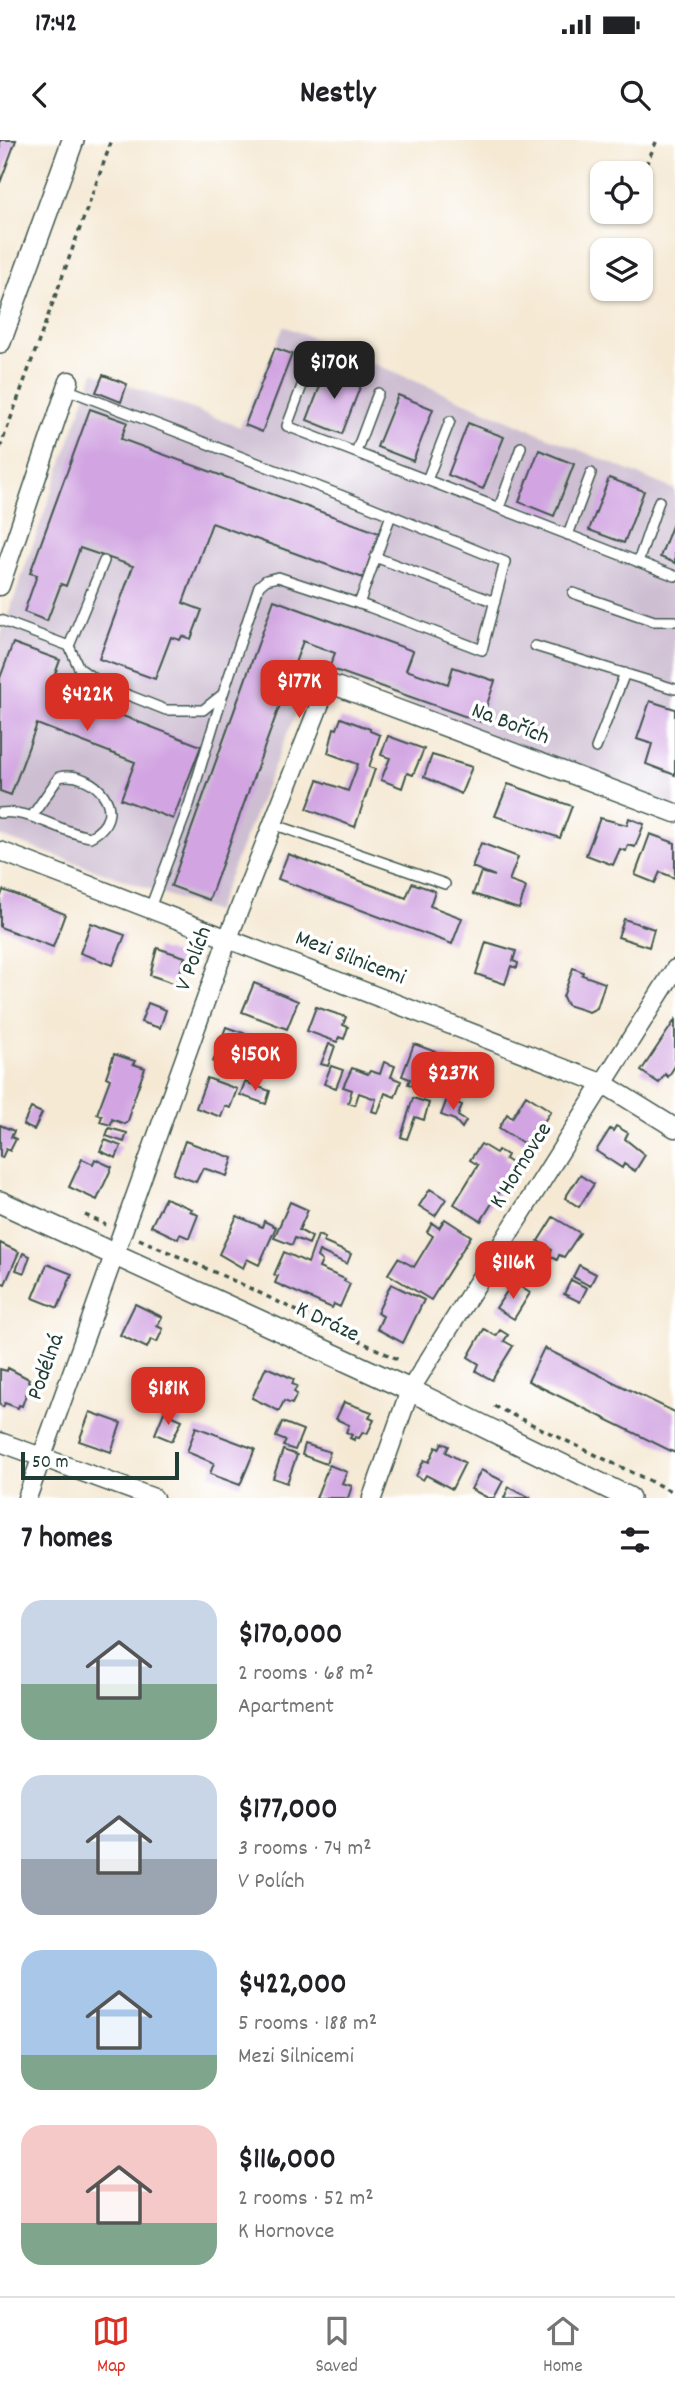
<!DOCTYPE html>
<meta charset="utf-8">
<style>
body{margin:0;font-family:Dekko,sans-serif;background:#f2f2f2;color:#202124;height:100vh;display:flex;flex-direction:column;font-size:26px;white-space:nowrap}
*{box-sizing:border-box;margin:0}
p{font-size:23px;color:#757577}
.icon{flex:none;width:38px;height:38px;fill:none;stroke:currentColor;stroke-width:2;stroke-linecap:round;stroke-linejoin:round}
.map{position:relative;height:1358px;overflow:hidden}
.details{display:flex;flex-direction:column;background:#fff;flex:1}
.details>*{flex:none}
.buttons{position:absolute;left:590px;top:21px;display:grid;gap:14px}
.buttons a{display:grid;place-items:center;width:63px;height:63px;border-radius:14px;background:#fff;box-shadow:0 2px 5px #0004;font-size:35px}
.scale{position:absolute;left:21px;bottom:18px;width:158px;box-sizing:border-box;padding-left:7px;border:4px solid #1f3d34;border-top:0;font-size:19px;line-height:24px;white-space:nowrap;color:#1f3d34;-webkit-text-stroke:5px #fff;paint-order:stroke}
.price{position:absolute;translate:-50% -60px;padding:0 16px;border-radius:14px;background:#d93025;color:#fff;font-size:23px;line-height:46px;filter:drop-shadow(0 2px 4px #0008)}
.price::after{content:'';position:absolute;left:50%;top:42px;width:21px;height:16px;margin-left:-10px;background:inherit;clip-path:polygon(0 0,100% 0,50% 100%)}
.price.active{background:#222;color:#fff}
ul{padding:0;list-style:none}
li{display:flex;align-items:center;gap:21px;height:175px;padding:0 21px}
li span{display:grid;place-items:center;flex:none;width:196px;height:140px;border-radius:21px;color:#555}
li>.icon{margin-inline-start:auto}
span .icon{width:84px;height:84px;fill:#fffc;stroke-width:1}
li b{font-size:30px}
h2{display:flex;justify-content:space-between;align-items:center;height:84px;padding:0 21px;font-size:30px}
.status{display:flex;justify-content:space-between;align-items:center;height:49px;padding:0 35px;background:#fff;direction:ltr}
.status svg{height:19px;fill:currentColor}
header{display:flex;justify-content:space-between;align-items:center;height:91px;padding:0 21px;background:#fff;font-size:32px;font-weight:800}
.dock{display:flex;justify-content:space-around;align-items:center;height:98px;border-top:2px solid #e0e0e0;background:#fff;font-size:19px;color:#757577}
.dock a{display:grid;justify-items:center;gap:4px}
.dock .active{color:#d93025}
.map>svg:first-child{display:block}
</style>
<div class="status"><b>17:42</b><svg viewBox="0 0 49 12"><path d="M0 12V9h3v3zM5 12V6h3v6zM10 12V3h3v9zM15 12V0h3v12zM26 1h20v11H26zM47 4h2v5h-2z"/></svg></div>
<header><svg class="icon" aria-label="back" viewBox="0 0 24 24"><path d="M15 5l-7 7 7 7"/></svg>Nestly<svg class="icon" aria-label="search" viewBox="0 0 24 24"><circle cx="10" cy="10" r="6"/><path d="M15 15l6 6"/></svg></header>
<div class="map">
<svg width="675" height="1358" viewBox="0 0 675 1358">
<rect width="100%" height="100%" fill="#fff"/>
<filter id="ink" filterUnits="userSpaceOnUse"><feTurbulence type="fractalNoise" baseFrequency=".0143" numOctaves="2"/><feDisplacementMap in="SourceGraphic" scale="14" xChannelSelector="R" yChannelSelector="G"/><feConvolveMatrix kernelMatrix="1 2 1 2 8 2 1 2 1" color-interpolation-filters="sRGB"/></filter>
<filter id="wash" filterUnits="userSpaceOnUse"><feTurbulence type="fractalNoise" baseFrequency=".00686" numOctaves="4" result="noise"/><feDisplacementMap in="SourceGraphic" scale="28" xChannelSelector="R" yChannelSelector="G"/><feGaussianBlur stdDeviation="1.57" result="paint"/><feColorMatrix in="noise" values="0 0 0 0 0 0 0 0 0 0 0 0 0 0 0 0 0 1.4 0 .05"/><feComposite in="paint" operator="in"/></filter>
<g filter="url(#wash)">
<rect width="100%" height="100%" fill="#f5e9d4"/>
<path fill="#cdbed2" d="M284,186l391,164v316l-361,-138 -99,244 -215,-76v-198l94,-266 146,55z"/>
<g id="blocks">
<path fill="#d2a5e2" d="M0,0h16l-16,43z
M275,208l17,6 -30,78 -17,-7z
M327,228l35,14 -20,52 -35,-14z
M103,235l24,9 -6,18 -25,-10z
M398,255l35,14 -20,52 -36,-14z
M90,269l37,13 -6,17 258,94 -16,45 -151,-55 -29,80 19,7 -11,29 -9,-3 -2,4 -9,-3 -16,42 -56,-20 34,-93 -53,-18 -14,38 -5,-2 -14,37 -23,-9 13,-37 -7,-2z
M468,283l36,14 -21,52 -35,-14z
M539,310l35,14 -20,52 -35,-14z
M609,338l35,13 -20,52 -35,-13z
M675,378v45l-15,-6z
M274,460l139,51 -7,19 42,14 5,-17 42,14 -14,41 -152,-54 6,-15 -32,-12 -94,259 -38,-14z
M13,503l47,17 -10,28 151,58 -28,73 -52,-20 14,-37 -98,-38 -26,71 -11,-4v-113z
M650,561l25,8v66l-29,-11 6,-20 -15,-5z
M341,578l29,11v2l10,4 -11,32 6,2 -20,58 -48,-18 11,-29 30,11 10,-27 -30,-11 6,-25 3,1z
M388,596l36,13 -11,26 -6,-2 -5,15 -21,-8 9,-22 -9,-3z
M432,615l40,12 -11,27 -37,-17z
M508,644l64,22 -12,32 -65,-22z
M600,678l27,7 2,-7 15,6 -9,23 -7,-2 -2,6 -6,-2 -7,16 -27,-10z
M650,694l25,9v35l-15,-6 -5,11 -20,-8z
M481,703l37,14 -9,24 17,6 -7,22 -46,-15 8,-22 14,4 -23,-9z
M288,714l118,44 6,-15 23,8 -5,15 32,12 -10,26 -174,-65z
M3,750l62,24 -12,33 -53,-20v-28z
M624,779l30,10 -5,18 -31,-10z
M91,783l34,12 -12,30 -33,-12z
M486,802l30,9 -3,10 5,2 -1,5 -6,-2 -6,18 -29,-10z
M157,808l28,9 -9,27 -26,-9z
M573,828l10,4 -1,3 23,8 -8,25 -8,4 -22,-7 -4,-8z
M254,843l44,18 -11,28 -45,-17z
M148,863l18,7 -6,18 -19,-6z
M316,867l30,10 -3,8 5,2 -4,12 -5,-2 -2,5 -30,-11z
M675,880v46l-7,11 -3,-3 -6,9 -18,-12z
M226,887l26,9 -6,17 4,2 -1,4 -5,-2 -5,14 -26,-9z
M329,904l6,2 -7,20 -7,-2z
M414,904l52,19 -12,33 -26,-10 -3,5 -17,-7 2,-5 -8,-3z
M114,914l21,7 -2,3 12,4 -15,42 1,2 -3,9 -3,3 -13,-5 -1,6 -11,-3 2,-6 -5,-2 13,-35 -4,-2z
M384,922l11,4 -4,11 10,4 -6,16 -10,-4 -7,20 -6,-2 4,-12 -17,-6 -4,12 -7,-2 4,-13 -9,-3 9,-19 16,6 2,-3 10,3z
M331,926l12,4 -7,18 -12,-4z
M207,938l30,11 -7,19 -5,-2 -4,11 -25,-9z
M245,942l25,9 -4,13 -26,-9z
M526,955l25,16 -23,35 -29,-18 8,-14 5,4z
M413,958l16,5 -5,17 -9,-3 -8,22 -6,-2z
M447,959l15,6 -4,11 8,5 -4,7 -7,-8 -14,-5z
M31,968l11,5 -8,17 -11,-5z
M0,985l14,6 -3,6 5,2 -6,12 -4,-2 -4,9 -2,-1z
M616,986l12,7 -3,6 20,16 -10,16 -11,-7 -2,4 -26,-17 14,-22 3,2z
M109,988l18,5 -3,9 -18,-6z
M105,1000l16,6 -5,12 -16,-7z
M185,1001l48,17 -6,18 -24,-8 -7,14 -23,-8z
M481,1004l15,9 2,-3 9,5 -2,4 14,9 -7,10 -3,-2 -28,45 -27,-17 24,-39 -8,-5z
M82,1019l11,5 2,-5 17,8 -15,33 -28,-13z
M580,1035l14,9 -15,23 -14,-9z
M430,1049l16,10 -11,17 -16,-10z
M165,1058l27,11 -2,2 8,4 -9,23 -9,-4 -2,5 -27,-13z
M290,1062l18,8 -9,20 13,7 -3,7 -14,-6 -3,7 -18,-7z
M237,1076l25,11 2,-6 12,6 -17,38 -12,-6 -4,9 -24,-14z
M553,1077l27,16 -16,24 -5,-2 -2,5 -8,-5 3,-5 -14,-9z
M445,1079l26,17 -40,64 -43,-26 10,-16 16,9 19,-31 -6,-4 5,-9 7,5z
M318,1095l7,3 -2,4 28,12 -4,10 -28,-13 -2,6 5,4 -3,7 26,11 -1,2 6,3 -10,23 -6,-3 -2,4 -57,-25 3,-7 -4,-1 10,-23 24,11z
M0,1103l19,9 -14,32 -5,-2z
M23,1113l7,3 -6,17 -8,-3z
M47,1124l25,10 -14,34 -25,-10z
M579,1125l17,9 -6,12 -17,-9z
M571,1140l16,8 -7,14 -16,-8z
M513,1142l17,11 -16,26 -18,-11z
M391,1144l33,16 -21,43 -26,-14 6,-13 -6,-3z
M135,1164l27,13 -5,9 6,3 -6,13 -6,-3 -4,9 -27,-13z
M484,1189l12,7 4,-6 8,5 -4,6 9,5 -21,34 -16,-9 3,-7 -11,-7z
M544,1208l131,64v41l-147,-72z
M266,1227l28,12 -2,5 5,2 -3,6 3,2 -5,10 -8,-3 -5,10 -27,-13z
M8,1228l21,11 -1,2 2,2 -8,23 -3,-1 -1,3 -13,-5 -2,4 -3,-2v-36l7,2z
M344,1262l28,10 -3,6 5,2 -7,14 -4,-2 -4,6 -4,-1 -1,3 -4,-2 2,-3 -6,-3 3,-7 -13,-6z
M90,1272l31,11 -10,29 -32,-11z
M164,1272l18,8 -10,21 -17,-7z
M282,1282l21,8 -8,20 -12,-4 3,-5 -10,-4z
M196,1287l59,22 -15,36 -30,-11 4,-11 -27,-11z
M442,1303l7,3 -3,6 19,11 -13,26 -26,-14 -3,5 -7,-4 8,-16 5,2 7,-15 3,2z
M305,1304l25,8 -4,12 -24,-9z
M283,1310l14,5 -10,28 -14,-5z
M329,1325l18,7 -5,11 10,3 -4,12h-32z
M481,1330l22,11 -9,17h-6l-17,-9z
M509,1347l22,11h-27z"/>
</g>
</g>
<g filter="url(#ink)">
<use href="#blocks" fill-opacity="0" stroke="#3f574c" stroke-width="2"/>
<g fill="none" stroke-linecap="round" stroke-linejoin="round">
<defs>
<path id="service" d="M309,227l-22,59 388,150
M66,249l300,116 139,57 -23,88 -113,-43 -91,-30 -12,3 -7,6 -36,108 -20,16h-37l-63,-25 -24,-17 -10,-22
M356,312l22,-59
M427,340l23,-59
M499,368l22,-61
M568,395l23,-62
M375,417l120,45
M638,422l21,-61
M573,453l81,28h21
M359,464l32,-89
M0,480l69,26 35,-85
M535,506l140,43
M596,608l29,-75
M0,673c32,-4 58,19 90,24 43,-23 4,-68 -31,-60l-27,39
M273,684l172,60
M150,768l39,-103 34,-111"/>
<path id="minor" d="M0,446l69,-205
M0,711l604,233 71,44
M0,1302l154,56
M27,1358l201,-560 100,-255 347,130
M372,1358l38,-108 265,-421"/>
<path id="tertiary" d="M0,202l73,-202
M0,1062l410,188 219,108"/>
</defs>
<use href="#service" stroke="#3f574c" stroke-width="12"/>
<use href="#minor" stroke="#3f574c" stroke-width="21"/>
<use href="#tertiary" stroke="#3f574c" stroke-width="24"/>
<path stroke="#3f574c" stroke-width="3.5" stroke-dasharray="5 5" stroke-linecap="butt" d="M642,34l15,-34
M0,308l112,-308
M85,1075l21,10
M139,1099l100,44 160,77
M494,1266l181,87"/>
<use href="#service" stroke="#fff" stroke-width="9"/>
<use href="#minor" stroke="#fff" stroke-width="18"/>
<use href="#tertiary" stroke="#fff" stroke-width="21"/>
</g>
</g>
<g text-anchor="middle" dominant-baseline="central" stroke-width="7" stroke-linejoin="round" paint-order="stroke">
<g font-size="23" fill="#1f3d34" stroke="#fff">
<text transform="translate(510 585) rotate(21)">Na Bořích</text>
<text transform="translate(195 819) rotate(-70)">V Polích</text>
<text transform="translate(350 819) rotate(21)">Mezi Silnicemi</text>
<text transform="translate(522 1026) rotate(-58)">K Hornovce</text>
<text transform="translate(327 1183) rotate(25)">K Dráze</text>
<text transform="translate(47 1227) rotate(-70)">Podélná</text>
</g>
</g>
</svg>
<div class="buttons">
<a><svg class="icon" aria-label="locate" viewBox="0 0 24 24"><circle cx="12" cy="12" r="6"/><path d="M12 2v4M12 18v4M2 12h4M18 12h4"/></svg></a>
<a><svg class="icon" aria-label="layers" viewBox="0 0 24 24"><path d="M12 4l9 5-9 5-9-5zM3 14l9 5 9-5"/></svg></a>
</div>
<div class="scale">50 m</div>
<b class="price active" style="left:334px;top:261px">$170K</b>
<b class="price" style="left:299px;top:580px">$177K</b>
<b class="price" style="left:87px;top:593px">$422K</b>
<b class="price" style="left:255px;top:953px">$150K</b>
<b class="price" style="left:453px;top:972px">$237K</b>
<b class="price" style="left:513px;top:1161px">$116K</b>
<b class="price" style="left:168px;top:1287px">$181K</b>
</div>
<section class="details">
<h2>7 homes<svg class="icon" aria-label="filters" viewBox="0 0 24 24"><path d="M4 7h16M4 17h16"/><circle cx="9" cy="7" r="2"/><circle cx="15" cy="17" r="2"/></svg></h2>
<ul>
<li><span style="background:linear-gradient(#c9d6e8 60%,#7fa58c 0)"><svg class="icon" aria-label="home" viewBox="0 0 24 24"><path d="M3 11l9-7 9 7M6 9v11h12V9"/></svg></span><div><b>$170,000</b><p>2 rooms · 68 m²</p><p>Apartment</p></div></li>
<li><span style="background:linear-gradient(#c9d6e8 60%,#9aa5b1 0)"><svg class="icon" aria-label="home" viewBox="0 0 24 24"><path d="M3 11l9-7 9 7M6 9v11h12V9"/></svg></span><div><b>$177,000</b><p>3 rooms · 74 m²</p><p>V Polích</p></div></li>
<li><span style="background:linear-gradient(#a9c7e8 75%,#7fa58c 0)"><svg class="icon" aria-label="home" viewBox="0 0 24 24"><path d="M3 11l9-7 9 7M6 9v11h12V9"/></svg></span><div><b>$422,000</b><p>5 rooms · 188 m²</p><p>Mezi Silnicemi</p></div></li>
<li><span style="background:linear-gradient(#f6c9c9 70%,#7fa58c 0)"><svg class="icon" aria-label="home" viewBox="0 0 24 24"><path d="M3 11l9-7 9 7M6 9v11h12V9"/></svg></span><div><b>$116,000</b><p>2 rooms · 52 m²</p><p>K Hornovce</p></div></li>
</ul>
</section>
<nav class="dock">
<a class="active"><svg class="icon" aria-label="map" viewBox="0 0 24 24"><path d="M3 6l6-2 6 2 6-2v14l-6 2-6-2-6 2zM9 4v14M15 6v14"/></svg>Map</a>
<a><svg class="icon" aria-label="saved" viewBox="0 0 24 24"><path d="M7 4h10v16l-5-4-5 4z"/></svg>Saved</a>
<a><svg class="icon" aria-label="home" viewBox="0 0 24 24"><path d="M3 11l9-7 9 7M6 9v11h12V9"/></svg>Home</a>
</nav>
